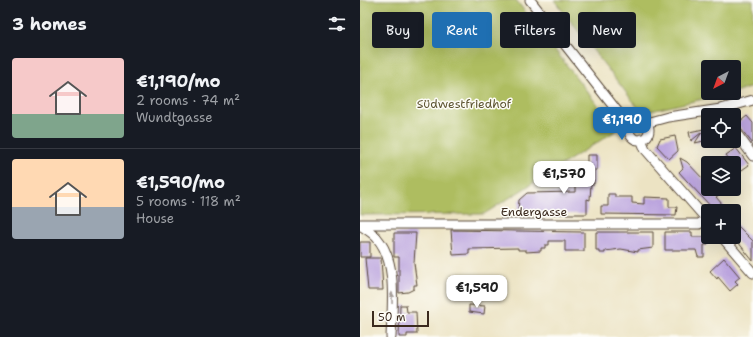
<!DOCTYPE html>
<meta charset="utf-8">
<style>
body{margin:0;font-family:"Shantell Sans",sans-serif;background:#242831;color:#f1f3f6;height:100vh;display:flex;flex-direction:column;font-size:15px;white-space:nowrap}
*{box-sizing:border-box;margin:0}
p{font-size:13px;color:#9ea1a6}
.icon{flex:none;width:22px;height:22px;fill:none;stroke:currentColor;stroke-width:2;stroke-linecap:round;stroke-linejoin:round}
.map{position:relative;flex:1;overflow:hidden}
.panel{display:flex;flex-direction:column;background:#171b24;width:360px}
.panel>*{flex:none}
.banner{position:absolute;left:12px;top:12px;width:321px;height:36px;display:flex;gap:8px}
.needle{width:26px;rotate:221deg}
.buttons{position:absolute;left:341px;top:60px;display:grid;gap:8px}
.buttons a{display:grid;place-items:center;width:40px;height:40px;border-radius:4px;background:#171b24;box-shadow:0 4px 16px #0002;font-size:20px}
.scale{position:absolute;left:12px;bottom:10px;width:57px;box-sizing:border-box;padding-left:4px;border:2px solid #3b2a1e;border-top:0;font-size:11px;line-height:14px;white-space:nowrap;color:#3b2a1e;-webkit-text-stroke:3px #fdfcf7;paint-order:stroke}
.price{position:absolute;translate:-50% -34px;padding:0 9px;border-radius:8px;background:#fff;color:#222;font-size:13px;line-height:26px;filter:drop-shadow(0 1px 2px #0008)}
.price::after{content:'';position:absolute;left:50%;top:24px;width:12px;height:9px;margin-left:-6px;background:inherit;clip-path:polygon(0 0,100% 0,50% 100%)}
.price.on{background:#1f6fb2;color:#fff}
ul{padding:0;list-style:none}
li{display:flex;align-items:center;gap:12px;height:100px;padding:0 12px}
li+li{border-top:1px solid #363941}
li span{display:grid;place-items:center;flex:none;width:112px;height:80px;border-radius:4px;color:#555}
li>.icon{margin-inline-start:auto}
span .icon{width:48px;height:48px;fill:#fffc;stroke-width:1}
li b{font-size:17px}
h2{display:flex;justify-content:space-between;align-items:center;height:48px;padding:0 12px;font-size:17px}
.pill{padding:0 14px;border-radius:4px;background:#171b24;box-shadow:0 4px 16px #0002;font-size:14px;line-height:36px}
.pill.on{background:#1f6fb2;color:#fff}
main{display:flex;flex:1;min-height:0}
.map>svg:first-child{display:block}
</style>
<main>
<section class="panel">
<h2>3 homes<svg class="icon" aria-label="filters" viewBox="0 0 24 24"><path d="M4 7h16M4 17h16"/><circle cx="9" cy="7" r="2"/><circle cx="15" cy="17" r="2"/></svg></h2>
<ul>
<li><span style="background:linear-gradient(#f6c9c9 70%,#7fa58c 0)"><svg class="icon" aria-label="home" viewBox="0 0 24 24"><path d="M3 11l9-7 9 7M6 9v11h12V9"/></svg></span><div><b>€1,190/mo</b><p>2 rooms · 74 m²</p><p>Wundtgasse</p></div></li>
<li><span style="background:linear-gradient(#ffd9b3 60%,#9aa5b1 0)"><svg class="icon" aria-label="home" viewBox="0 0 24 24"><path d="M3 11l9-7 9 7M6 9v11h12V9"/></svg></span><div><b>€1,590/mo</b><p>5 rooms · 118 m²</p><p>House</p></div></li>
</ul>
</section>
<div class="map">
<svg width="393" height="337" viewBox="0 0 393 337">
<rect width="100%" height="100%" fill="#fdfcf7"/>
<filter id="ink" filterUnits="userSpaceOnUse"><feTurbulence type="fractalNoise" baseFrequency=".025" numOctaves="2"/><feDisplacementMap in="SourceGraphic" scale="8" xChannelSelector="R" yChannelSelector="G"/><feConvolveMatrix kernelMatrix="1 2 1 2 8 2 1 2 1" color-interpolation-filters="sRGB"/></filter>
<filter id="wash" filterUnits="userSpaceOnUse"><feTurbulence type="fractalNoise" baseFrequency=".012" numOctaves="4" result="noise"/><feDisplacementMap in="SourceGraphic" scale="16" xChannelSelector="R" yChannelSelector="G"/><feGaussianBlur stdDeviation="0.9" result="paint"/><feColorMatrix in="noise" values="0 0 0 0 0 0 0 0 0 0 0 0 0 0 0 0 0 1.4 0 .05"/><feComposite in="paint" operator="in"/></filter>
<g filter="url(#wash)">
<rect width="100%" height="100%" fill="#ece3c3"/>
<path fill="#aebd60" stroke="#74743f" d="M0,0h156l101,130 -133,84 -124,1z
M194,0h199v87l-19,5v-25h-26v26h21l-87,20z"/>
<g id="blocks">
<path fill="#bba4de" d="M387,116l6,7v21l-16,-20z
M348,122v18l-13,3 7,-11 -11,9 -2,-9 15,-3z
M315,136l3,15 -9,8 -12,-13 3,-7z
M376,148l13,17 -10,7 -13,-17z
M227,155h10v15h-3v14h-3l-1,16 -3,-1v15h-63v-3h-6l1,-11 8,-7 48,-1v-23h2l2,-3h8z
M320,158l7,4 17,18 4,4v5h7l5,5 -4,3 12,14h-13l-28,-30 -8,-9 4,-4z
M248,194h7v3h17v6l12,1v-7l25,1v9h8l-1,8 -75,-1v-8h7z
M374,222l19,19v20l-19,-24z
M91,230l133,2v19h-19v-10h-16v4h-4v3h-4v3l-15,1v-2h-8v-2l-49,1v5l-16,1z
M236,232h57v16l-15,2v2l-17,-3 -16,2v2h-6v-3h-3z
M305,232h27v5h16v8h-4v12h-6l-2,-7h-31z
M34,233h22l-2,30 3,22h-3v4l-6,3 -9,1v-36h-5z
M0,242h10v15h-10z
M5,258h16l2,32h-15z
M364,258l16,19 -5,4 3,3 -8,7 -12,-14 -1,2 -7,-8z
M40,305h6l1,7h9l1,22h-10v3h-8z
M109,305l16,1 -1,8 -15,-2z"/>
</g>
</g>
<g filter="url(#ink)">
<use href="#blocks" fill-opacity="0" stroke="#564637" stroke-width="1"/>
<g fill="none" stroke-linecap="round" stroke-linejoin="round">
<defs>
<path id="minor" d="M170,0l91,116 9,8
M269 130a10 10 0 1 1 20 0a10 10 0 1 1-20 0Z
M286,123l22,-6 53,-8 32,-9
M374,130l19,26
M281,139l4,10 63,72
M0,224h339l8,-5
M0,225c6,4 13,8 17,13 21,24 15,69 14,99
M362,237l31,36"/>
</defs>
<use href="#minor" stroke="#564637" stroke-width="11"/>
<use href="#minor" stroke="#fff" stroke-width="9"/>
</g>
<defs><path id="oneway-solid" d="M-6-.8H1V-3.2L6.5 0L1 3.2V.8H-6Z"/></defs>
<use fill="#a79f9a" href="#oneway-solid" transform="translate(32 298) rotate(-91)"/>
</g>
<g text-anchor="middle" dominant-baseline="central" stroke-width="3" stroke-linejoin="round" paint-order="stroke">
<g font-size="12" fill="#5e5632" stroke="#fdfcf7">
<text x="104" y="104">Südwestfriedhof</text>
</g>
<g font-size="12" fill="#3b2a1e" stroke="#fdfcf7">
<text x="174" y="212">Endergasse</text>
</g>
</g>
</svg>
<div class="buttons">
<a><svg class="needle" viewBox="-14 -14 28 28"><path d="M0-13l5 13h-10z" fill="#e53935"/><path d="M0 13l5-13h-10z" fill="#9ea1a6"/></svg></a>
<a><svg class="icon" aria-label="locate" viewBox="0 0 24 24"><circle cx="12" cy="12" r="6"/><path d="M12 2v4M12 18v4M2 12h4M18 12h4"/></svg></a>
<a><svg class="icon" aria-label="layers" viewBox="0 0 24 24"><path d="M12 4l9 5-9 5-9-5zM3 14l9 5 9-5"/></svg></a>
<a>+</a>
</div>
<div class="scale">50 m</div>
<b class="price on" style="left:262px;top:141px">€1,190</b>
<b class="price" style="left:204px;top:195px">€1,570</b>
<b class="price" style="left:117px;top:309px">€1,590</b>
<div class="banner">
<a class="pill">Buy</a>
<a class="pill on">Rent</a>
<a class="pill">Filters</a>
<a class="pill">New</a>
</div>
</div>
</main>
